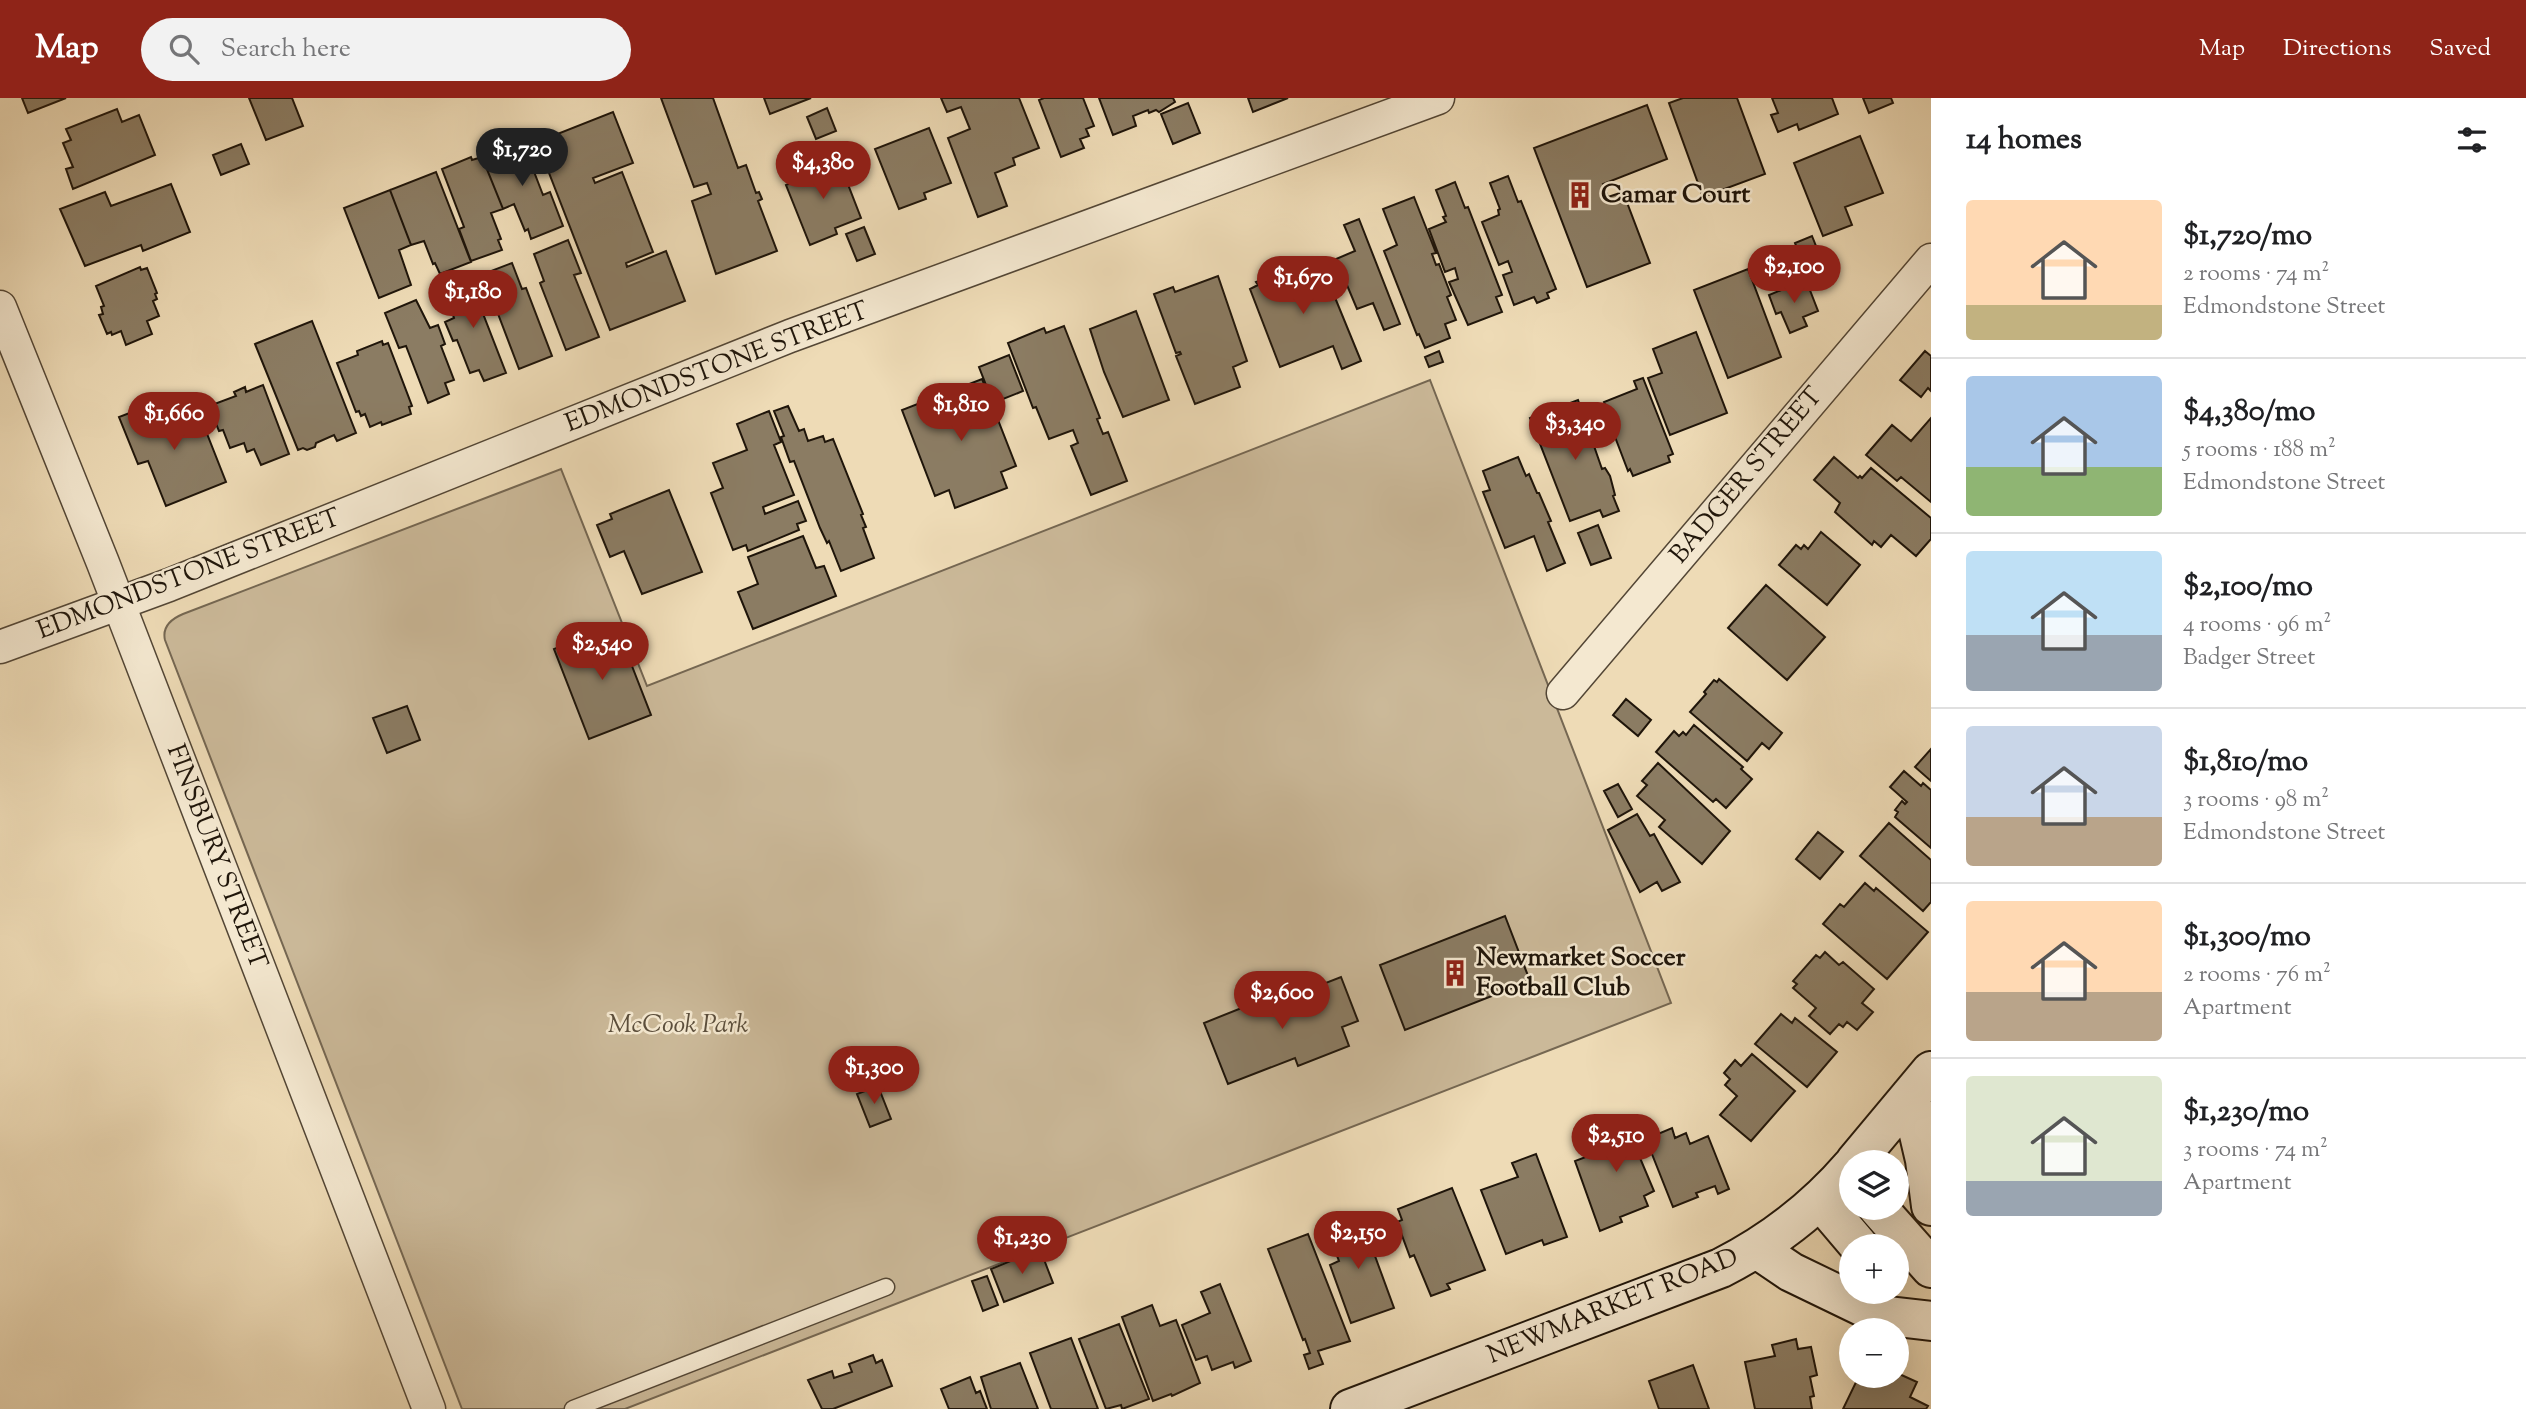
<!DOCTYPE html>
<meta charset="utf-8">
<style>
body{margin:0;font-family:"Sorts Mill Goudy",serif;background:#f2f2f2;color:#202124;height:100vh;display:flex;flex-direction:column;font-size:26px;white-space:nowrap}
*{box-sizing:border-box;margin:0}
p{font-size:23px;color:#757577}
.icon{flex:none;width:38px;height:38px;fill:none;stroke:currentColor;stroke-width:2;stroke-linecap:round;stroke-linejoin:round}
.map{position:relative;flex:1;overflow:hidden}
.details{display:flex;flex-direction:column;background:#fff;width:595px}
.details>*{flex:none}
.fabs{position:absolute;left:1839px;top:1052px;display:grid;gap:14px}
.fabs a{display:grid;place-items:center;width:70px;height:70px;border-radius:50%;background:#fff;box-shadow:0 7px 28px #0002;font-size:35px}
.price{position:absolute;translate:-50% -60px;padding:0 16px;border-radius:24px;background:#8f2418;color:#fff;font-size:23px;line-height:46px;filter:drop-shadow(0 2px 4px #0008)}
.price::after{content:'';position:absolute;left:50%;top:42px;width:21px;height:16px;margin-left:-10px;background:inherit;clip-path:polygon(0 0,100% 0,50% 100%)}
.price.selected{background:#222;color:#fff}
ul{padding:0;list-style:none}
li{display:flex;align-items:center;gap:21px;height:175px;padding:0 35px}
li+li{border-top:2px solid #e0e0e0}
li span{display:grid;place-items:center;flex:none;width:196px;height:140px;border-radius:7px;color:#555}
li>.icon{margin-inline-start:auto}
span .icon{width:84px;height:84px;fill:#fffc;stroke-width:1}
li b{font-size:30px}
h2{display:flex;justify-content:space-between;align-items:center;height:84px;padding:0 35px;font-size:30px}
header{display:flex;align-items:center;gap:42px;box-sizing:border-box;height:98px;padding:0 35px;background:#8f2418;color:#fff}
header strong{font-size:33px}
nav{display:flex;gap:38px;margin-inline-start:auto;font-size:24px}
.search{width:490px;height:63px;background:#f2f2f2;display:flex;align-items:center;gap:18px;box-sizing:border-box;padding:0 24px;border-radius:38px;color:#757577;font-size:26px}
main{display:flex;flex:1;min-height:0}
.map>svg:first-child{display:block}
</style>
<header>
<strong>Map</strong>
<div class="search"><svg class="icon" aria-label="search" viewBox="0 0 24 24"><circle cx="10" cy="10" r="6"/><path d="M15 15l6 6"/></svg>Search here</div>
<nav><a>Map</a><a>Directions</a><a>Saved</a></nav>
</header>
<main>
<div class="map">
<svg width="1931" height="1311" viewBox="0 0 1931 1311">
<rect width="100%" height="100%" fill="#eedbb6"/>
<filter id="stains"><feTurbulence type="fractalNoise" baseFrequency=".00286" numOctaves="4"/><feColorMatrix values="0 0 0 0 .2 0 0 0 0 .09 0 0 0 0 .02 0 0 0 .5 -.17"/></filter>
<radialGradient id="worn" r=".72"><stop offset=".6" stop-color="#630" stop-opacity="0"/><stop offset="1" stop-color="#630" stop-opacity=".3"/></radialGradient>
<path fill="#cbb999" stroke="#756752" stroke-width="2" d="M1430,282l241,623 -1046,406h-163l-297,-769c-3,-13 6,-21 18,-26l378,-145 86,217z"/>
<path fill="#8b7c63" stroke="#1f150a" stroke-width="2" d="M22,0h44l-38,15z
M249,0h43l11,28 -37,14z
M661,0h52l25,70 8,-3 10,28 3,-1 3,7 -4,2 19,50 -61,23 -24,-73 19,-7 -4,-11 -13,4z
M764,0h47l-41,16z
M941,0h78l20,50 -26,10 2,7 -20,8 12,33 -29,11 -30,-79 22,-9 -9,-22 -14,5z
M1044,0h39l11,28 -8,3 3,7 -9,3 4,9 -23,9 -22,-57z
M1099,0h74l2,4 -16,10 -3,-2 -7,3 -1,-3 -15,6 3,10 -23,9z
M1248,0h40l-35,14z
M1683,0h54l28,76 -62,23 -34,-94z
M1772,0h60l6,16 -39,16 -2,-6 -19,8 -7,-17 7,-2z
M1863,0h28l2,5 -24,10z
M1188,5l12,30 -27,11 -12,-30z
M1647,7l20,54 -64,25 5,13 15,-5 27,71 -63,24 -53,-139z
M827,10l9,23 -20,8 -9,-22z
M117,11l5,13 17,-7 16,40 -82,34 -7,-20 7,-2 -10,-24 8,-3 -5,-11z
M613,14l20,51 -40,15 2,5 27,-11 31,80 -27,11 1,4 39,-16 19,50 -75,29 -73,-188z
M929,30l22,55 -27,10 2,6 -27,10 -24,-60z
M1860,38l23,57 -38,14 7,18 -29,11 -29,-73z
M521,40l22,57 7,-3 13,34 -32,13 -3,-10 -3,2 -11,-27 -11,5 -21,-52 11,-5 -1,-3z
M241,46l8,20 -28,11 -8,-20z
M471,59l1,3 10,-3 21,52 -12,4 10,26 -3,1 4,10 -31,11 -12,-32 5,-2 -22,-58z
M836,61l2,6 2,-1 21,54 -26,10 2,6 -27,11 -24,-60 17,-7 -3,-5z
M436,74l35,90 -31,12 -5,-11 -2,1 -9,-23 -13,4 -21,-55z
M1508,78l10,26 3,-1 35,88 -9,4 2,5 -12,5 -3,-6 -20,8 -11,-30 9,-3 -4,-11 -9,4 -17,-43 17,-7 -1,-5 2,-1 -10,-26z
M1455,84l10,26 3,-1 34,88 -6,2 6,15 -34,13 -19,-43 9,-3 -3,-11 -10,4 -16,-43 17,-7 -3,-5 3,-1 -10,-26z
M171,86l19,48 -47,19 -2,-6 -56,21 -25,-57 45,-17 6,14z
M390,92l21,55 -12,5 12,35 -32,13 -35,-90z
M1414,99l22,56 -4,1 4,11 3,-1 12,31 -4,2 9,23 -11,4 5,14 -25,10 -6,-14 -2,1 -33,-84 13,-6 -14,-36z
M1359,121l41,105 -16,6 -11,-27 -16,6 -21,-50 19,-8 -11,-26z
M864,129l11,27 -18,7 -11,-27z
M1812,138l14,35 -17,7 -14,-35z
M568,142l13,33 -7,2 25,62 -33,13 -26,-67 4,-2 -10,-27z
M1320,163l41,100 -19,8 -9,-23 -53,21 -30,-78 8,-4 -2,-3 24,-9 1,3z
M512,165l10,26 4,-1 26,68 -33,13 -24,-63 -5,2 -12,-32z
M140,169l1,3 6,-2 10,25 -2,1 2,5 -4,2 6,15 -12,5 5,13 -26,11 -5,-14 -9,4 -1,-3 -4,2 -8,-19 4,-1 -2,-7 3,-1 -8,-20z
M1748,171l33,88 -53,21 -34,-88z
M1218,178l29,85 -14,6 7,20 -45,17 -19,-48 5,-2 -1,-2 -4,1 -22,-59 19,-7 2,5z
M475,180l13,31 -6,2 24,62 -22,8 -5,-11 -9,3 -13,-33 -4,1 -8,-19 9,-4 -9,-28z
M1806,182l12,31 -15,6 4,9 -17,7 -9,-21 -5,2 -7,-19z
M416,202l14,28 8,-3 7,19 -4,2 13,34 -9,3 4,11 -21,9 -22,-57 -7,2 -14,-35z
M1136,213l33,89 -46,17 -19,-45 -14,-43z
M312,223l44,112 -19,8 -3,-6 -18,8 -1,4 -8,3 -4,-2 -5,2 -43,-106z
M1064,228l36,92 -3,1 6,15 5,-2 19,49 -36,14 -20,-49 7,-3 -5,-13 -24,9 -13,-32 -3,1 -25,-65 36,-15 2,5z
M1696,234l31,81 -57,22 -22,-57 14,-5 -9,-24z
M382,243l1,4 5,-2 24,63 -3,1 2,7 -29,11 -1,-3 -11,5 -5,-13 -4,2 -2,-5 -3,1 -19,-49 21,-8 -1,-4z
M1439,253l4,11 -14,5 -4,-10z
M1925,253l6,5v35l-3,-3 -7,9 -21,-17z
M1009,257l14,36 -30,12 -14,-36z
M1643,280l30,76 -5,2 2,6 -37,14 -3,-7 -2,2 -24,-63 2,-1 -2,-5 33,-13 -3,-8z
M982,281l34,87 -15,6 6,16 -52,20 -6,-18 -14,6 -33,-86z
M263,287l26,69 -28,11 -7,-16 -7,3 -3,-9 -14,5 -7,-18 -4,1 -10,-25 27,-10 -2,-4 11,-5 1,5z
M1578,302l24,69 3,-1 5,8 5,19 -2,1 6,15 -16,6 -3,-7 -30,11 -40,-103z
M165,304l7,19 26,-10 28,71 -60,24 -18,-45 -10,3 -19,-47 26,-10 1,3z
M788,308l11,25 5,-2 4,12 15,-5 2,6 8,-3 30,75 -2,1 5,12 -3,1 11,30 -33,13 -12,-30 -2,2 -7,-15 -26,-67 -4,1 -9,-25 3,-1 -10,-25z
M769,313l12,31 -7,3 20,50 -31,12 2,7 33,-13 8,20 -9,3 2,6 -51,21 -2,-6 -13,5 -22,-57 12,-5 -10,-25 34,-13 -10,-26z
M1931,320v84l-30,-25 -4,4 -31,-26 26,-30 19,16z
M1518,359l8,19 3,-2 8,19h2l12,28 -3,1 17,41 -18,8 -13,-35 -29,12 -22,-56 7,-2 -7,-19z
M1834,359l24,21 2,-2 2,2 9,-10 60,50v21l-15,17 -25,-21 -10,12 -7,-6 -2,4 -37,-33 5,-9 -26,-23z
M669,392l33,82 -60,22 -18,-43 -14,6 -13,-32 15,-6 -2,-5z
M1598,427l13,33 -20,7 -13,-32z
M1821,434l39,33 -33,40 -48,-40 17,-20 5,4 3,-4 4,4z
M803,438l13,32 8,-2 12,30 -83,33 -15,-37 20,-8 -10,-27z
M1766,487l59,52 -38,43 -59,-52z
M616,527l35,90 -62,24 -35,-90z
M1719,581l63,54 -13,16 -7,-6 -15,18 -57,-49 16,-18 -2,-2 10,-12 3,2z
M1626,601l25,21 -13,16 -25,-21z
M407,608l13,34 -33,13 -14,-35z
M1694,627l49,42 -2,2 11,10 -26,29 -10,-9 -3,3 -57,-50 18,-21 5,5 4,-4 3,3z
M1931,651v32l-16,-14z
M1658,665l72,68 -28,33 -43,-37 6,-7 -28,-24 10,-11 -5,-4z
M1904,673l17,15 2,-3 8,7v58l-36,-31 3,-5 -3,-2 7,-9 3,3 2,-2 -17,-15z
M1618,686l14,25 -14,8 -14,-26z
M1637,716l13,22 4,-2 26,48 -18,9 -5,-9 -17,10 -32,-62z
M1889,725l42,37v42l-8,9 -63,-55z
M1818,734l25,20 -23,27 -24,-20z
M1865,785l9,8 2,-3 52,44 -41,47 -64,-55 17,-20 4,3z
M1505,818l25,65 -125,49 -25,-65z
M1825,854l14,13 4,-3 31,27 -12,14 11,9 -16,18 -10,-8 -4,5 -4,-3 -9,10 -21,-18 7,-8 -23,-20 4,-4 -4,-3 23,-26 4,3z
M1341,879l17,44 -16,6 7,19 -51,20 -3,-8 -67,26 -24,-61 70,-28 3,7z
M1781,916l11,9 3,-5 42,34 -30,35 -52,-43z
M1752,956l43,37 -44,50 -31,-26 17,-19 -12,-11 5,-6 -6,-6 11,-13 6,6z
M878,988l13,33 -21,8 -13,-33z
M1632,1019l15,38 -7,3 14,33 -10,5 4,10 -28,11 2,5 -22,9 -25,-70 24,-9 -8,-19z
M1672,1030l3,10 11,-5 4,11 18,-8 21,53 -11,5 -3,-8 -19,7 2,4 -25,10 -27,-68z
M1536,1056l31,83 -23,8 -2,-5 -36,14 -25,-64 37,-13 -6,-14z
M1452,1090l33,82 -38,14 3,5 -19,7 -17,-41 -4,2 -13,-35 5,-2 -4,-11z
M1360,1117l34,93 -43,15 -21,-58 9,-4 -13,-34z
M1308,1136l42,107 -32,10 5,13 -14,5 -5,-14 6,-2 -5,-14 -2,1 -35,-91z
M1040,1151l13,34 -49,19 -13,-33z
M987,1178l11,29 -15,6 -11,-30z
M1220,1186l31,77 -16,7 -2,-6 -21,8 -5,-14 -11,4 -14,-35 28,-12 -9,-21z
M1152,1207l8,21 16,-6 24,63 -28,13 -1,-2 -18,7 -31,-84z
M1119,1226l30,75 -27,10 -1,-4 -15,4 -27,-70z
M1071,1240l27,71h-47l-21,-56z
M1796,1241l2,10 13,-2 6,28 -7,2 4,19 -4,1 2,12h-57l-10,-47 30,-6 -3,-11z
M873,1257l3,8 6,-3 10,26 -59,23h-11l-14,-29 24,-9 2,7 18,-6 -3,-8z
M1020,1265l18,46h-47l-10,-32z
M1693,1267l16,44h-50l-10,-28z
M1897,1275l20,9 -7,15 18,9 -2,3h-83l16,-33h17l15,6z
M970,1279l6,16 4,-2 7,18h-38l-8,-20z"/>
<g fill="none" stroke-linecap="round" stroke-linejoin="round">
<defs>
<path id="lane" d="M573,1311l313,-122"/>
<path id="street" d="M0,209l103,256 326,846
M0,549l169,-62 621,-249 648,-238
M1563,595l368,-433"/>
<path id="secondary" d="M1910,998l15,64 6,46
M1855,1064l76,-91
M1820,1102l39,46
M1878,1110l53,60
M1757,1151l34,23 89,43 51,6
M1350,1311l371,-141c51,-26 94,-59 131,-102"/>
</defs>
<use href="#lane" stroke="#534635" stroke-width="19"/>
<use href="#street" stroke="#534635" stroke-width="35"/>
<use href="#secondary" stroke="#1f150a" stroke-width="42"/>
<use href="#lane" stroke="#f4e8d0" stroke-width="16"/>
<use href="#street" stroke="#f4e8d0" stroke-width="32"/>
<use href="#secondary" stroke="#f4e8d0" stroke-width="38"/>
</g>
<defs>
<symbol id="building-bare" viewBox="-9 -9 18 18"><path d="M-4-6H4V6H1V3H-1V6H-4ZM-2.5-4.3h1.7v1.8h-1.7ZM.8-4.3h1.7v1.8H.8ZM-2.5-1h1.7V.8h-1.7ZM.8-1h1.7V.8H.8Z" fill="#8f2418" stroke="#f4e8d0" stroke-width="2.5" paint-order="stroke"/></symbol>
</defs>
<g fill-rule="evenodd">
<use href="#building-bare" x="1561" y="78" width="38" height="38"/>
<use href="#building-bare" x="1436" y="856" width="38" height="38"/>
</g>
<g text-anchor="middle" dominant-baseline="central" stroke-width="5" stroke-linejoin="round" paint-order="stroke">
<g font-size="26" font-weight="bold" fill="#1f150a" stroke="#f4e8d0" text-anchor="start">
<text x="1601" y="97">Camar Court</text>
<text x="1476" y="860">Newmarket Soccer<tspan x="1476" dy="30">Football Club</tspan></text>
</g>
<g font-size="26" fill="#1f150a" stroke="#f4e8d0">
<text transform="translate(717 270) rotate(-21)">EDMONDSTONE STREET</text>
<text transform="translate(1747 378) rotate(-50)">BADGER STREET</text>
<text transform="translate(189 477) rotate(-21)">EDMONDSTONE STREET</text>
<text transform="translate(216 759) rotate(69)">FINSBURY STREET</text>
<text transform="translate(1613 1209) rotate(-22)">NEWMARKET ROAD</text>
</g>
<g font-size="26" font-style="italic" fill="#5b4e3c" stroke="#f4e8d0">
<text x="678" y="927">McCook Park</text>
</g>
</g>
<rect width="100%" height="100%" filter="url(#stains)"/>
<rect width="100%" height="100%" fill="url(#worn)"/>
</svg>
<div class="fabs">
<a><svg class="icon" aria-label="layers" viewBox="0 0 24 24"><path d="M12 4l9 5-9 5-9-5zM3 14l9 5 9-5"/></svg></a>
<a>+</a>
<a>−</a>
</div>
<b class="price selected" style="left:522px;top:90px">$1,720</b>
<b class="price" style="left:823px;top:103px">$4,380</b>
<b class="price" style="left:1794px;top:207px">$2,100</b>
<b class="price" style="left:1303px;top:218px">$1,670</b>
<b class="price" style="left:473px;top:232px">$1,180</b>
<b class="price" style="left:961px;top:345px">$1,810</b>
<b class="price" style="left:174px;top:354px">$1,660</b>
<b class="price" style="left:1575px;top:364px">$3,340</b>
<b class="price" style="left:602px;top:584px">$2,540</b>
<b class="price" style="left:1282px;top:933px">$2,600</b>
<b class="price" style="left:874px;top:1008px">$1,300</b>
<b class="price" style="left:1616px;top:1076px">$2,510</b>
<b class="price" style="left:1358px;top:1173px">$2,150</b>
<b class="price" style="left:1022px;top:1178px">$1,230</b>
</div>
<section class="details">
<h2>14 homes<svg class="icon" aria-label="filters" viewBox="0 0 24 24"><path d="M4 7h16M4 17h16"/><circle cx="9" cy="7" r="2"/><circle cx="15" cy="17" r="2"/></svg></h2>
<ul>
<li><span style="background:linear-gradient(#ffd9b3 75%,#c2b280 0)"><svg class="icon" aria-label="home" viewBox="0 0 24 24"><path d="M3 11l9-7 9 7M6 9v11h12V9"/></svg></span><div><b>$1,720/mo</b><p>2 rooms · 74 m²</p><p>Edmondstone Street</p></div></li>
<li><span style="background:linear-gradient(#a9c7e8 65%,#8fb573 0)"><svg class="icon" aria-label="home" viewBox="0 0 24 24"><path d="M3 11l9-7 9 7M6 9v11h12V9"/></svg></span><div><b>$4,380/mo</b><p>5 rooms · 188 m²</p><p>Edmondstone Street</p></div></li>
<li><span style="background:linear-gradient(#bfe0f5 60%,#9aa5b1 0)"><svg class="icon" aria-label="home" viewBox="0 0 24 24"><path d="M3 11l9-7 9 7M6 9v11h12V9"/></svg></span><div><b>$2,100/mo</b><p>4 rooms · 96 m²</p><p>Badger Street</p></div></li>
<li><span style="background:linear-gradient(#c9d6e8 65%,#b9a48a 0)"><svg class="icon" aria-label="home" viewBox="0 0 24 24"><path d="M3 11l9-7 9 7M6 9v11h12V9"/></svg></span><div><b>$1,810/mo</b><p>3 rooms · 98 m²</p><p>Edmondstone Street</p></div></li>
<li><span style="background:linear-gradient(#ffd9b3 65%,#b9a48a 0)"><svg class="icon" aria-label="home" viewBox="0 0 24 24"><path d="M3 11l9-7 9 7M6 9v11h12V9"/></svg></span><div><b>$1,300/mo</b><p>2 rooms · 76 m²</p><p>Apartment</p></div></li>
<li><span style="background:linear-gradient(#dfe7d0 75%,#9aa5b1 0)"><svg class="icon" aria-label="home" viewBox="0 0 24 24"><path d="M3 11l9-7 9 7M6 9v11h12V9"/></svg></span><div><b>$1,230/mo</b><p>3 rooms · 74 m²</p><p>Apartment</p></div></li>
</ul>
</section>
</main>
